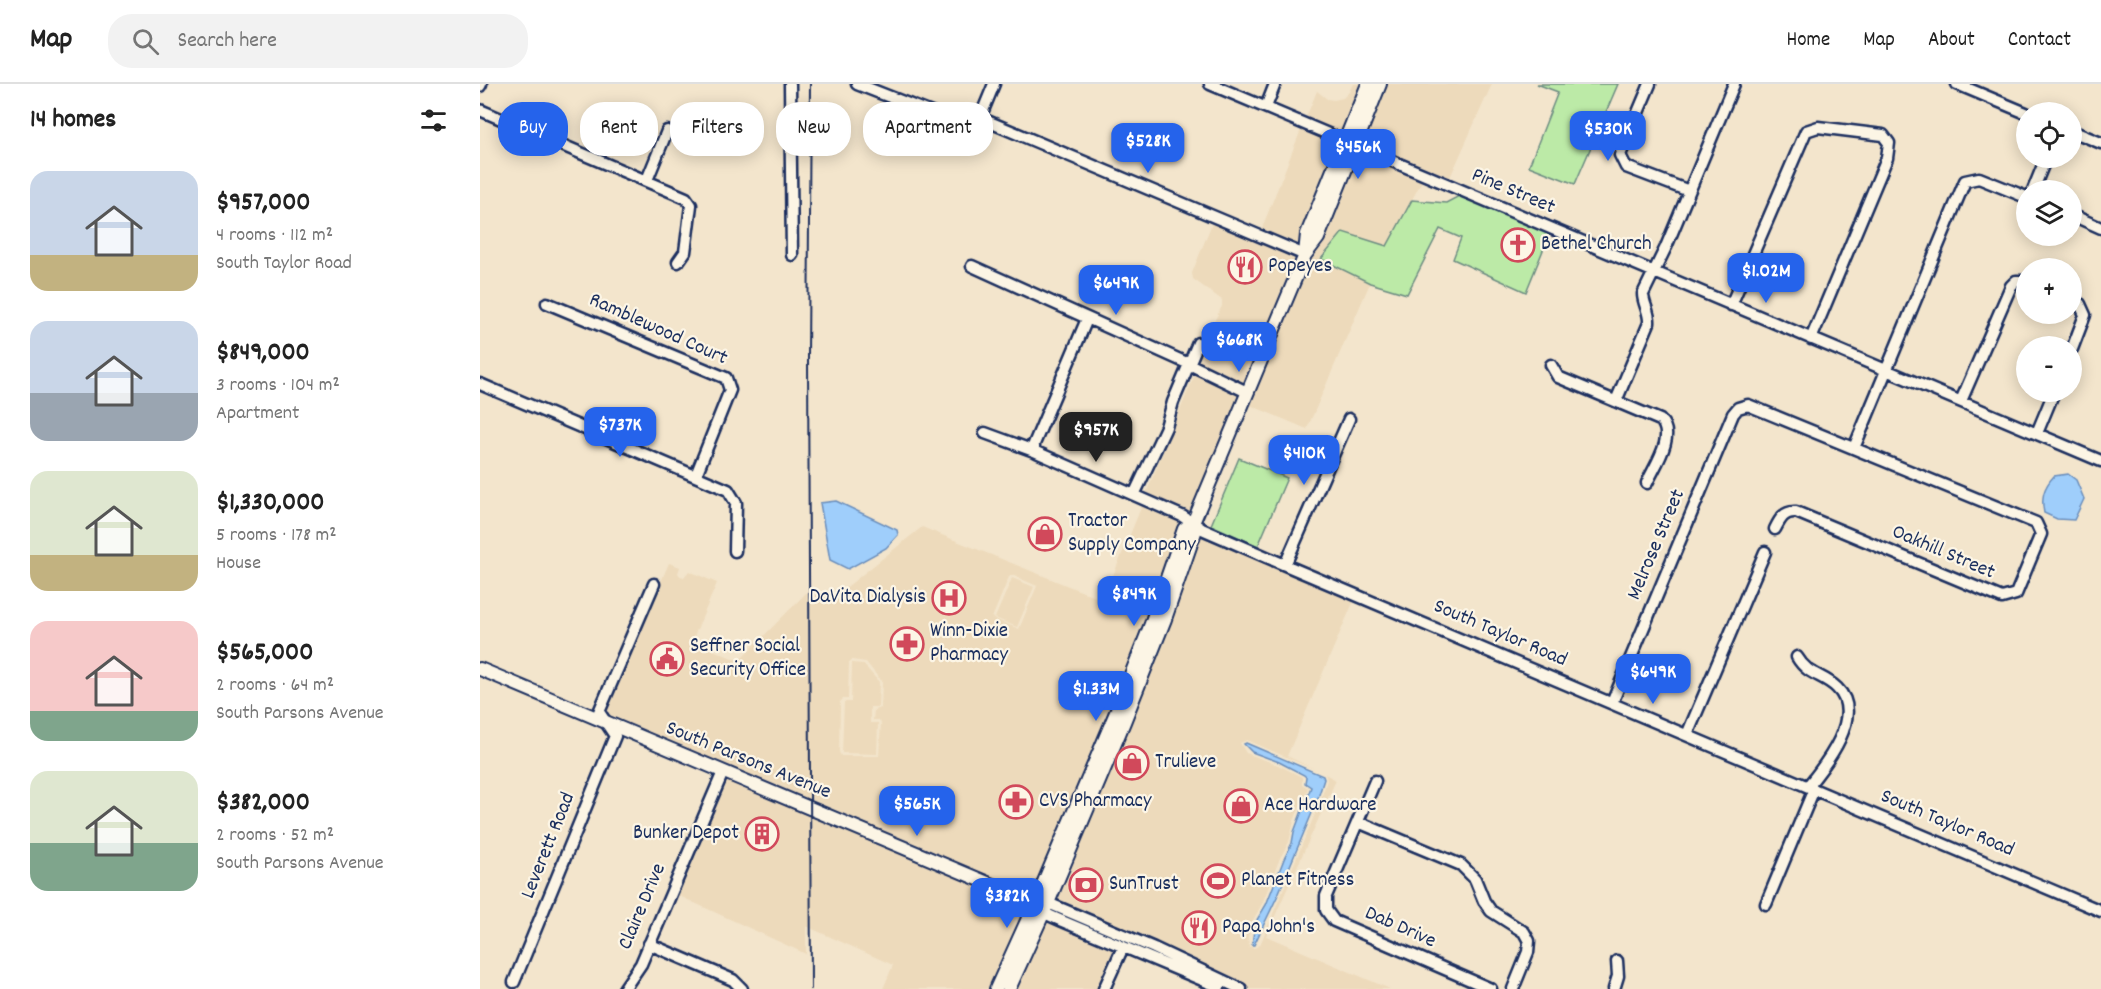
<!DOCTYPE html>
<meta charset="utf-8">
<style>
body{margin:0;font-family:Dekko,sans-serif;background:#f2f2f2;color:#222;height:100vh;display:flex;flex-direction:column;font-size:22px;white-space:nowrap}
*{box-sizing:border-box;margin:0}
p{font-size:20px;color:#767676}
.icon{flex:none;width:33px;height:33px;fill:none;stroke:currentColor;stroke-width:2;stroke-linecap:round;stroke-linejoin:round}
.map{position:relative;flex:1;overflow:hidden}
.panel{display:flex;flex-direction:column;background:#fff;width:480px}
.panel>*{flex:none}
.top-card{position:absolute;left:18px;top:18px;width:570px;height:54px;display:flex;gap:12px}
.buttons{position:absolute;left:1536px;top:18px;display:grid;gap:12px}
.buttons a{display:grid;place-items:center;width:66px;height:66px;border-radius:50%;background:#fff;box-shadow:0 3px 15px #0003;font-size:30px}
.price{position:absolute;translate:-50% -51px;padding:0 14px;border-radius:12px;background:#2563eb;color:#fff;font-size:20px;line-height:39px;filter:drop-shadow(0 2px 3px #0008)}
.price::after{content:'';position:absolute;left:50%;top:36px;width:18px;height:14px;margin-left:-9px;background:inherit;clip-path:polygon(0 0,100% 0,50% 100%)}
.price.selected{background:#222;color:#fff}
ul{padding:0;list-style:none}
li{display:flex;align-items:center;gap:18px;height:150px;padding:0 30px}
li span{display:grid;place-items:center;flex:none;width:168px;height:120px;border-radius:18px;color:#555}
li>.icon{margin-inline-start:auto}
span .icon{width:72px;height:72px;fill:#fffc;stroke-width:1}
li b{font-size:26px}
h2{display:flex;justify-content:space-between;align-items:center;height:72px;padding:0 30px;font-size:26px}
.pill{padding:0 21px;border-radius:24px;background:#fff;box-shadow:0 3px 15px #0003;font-size:21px;line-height:54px}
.pill.selected{background:#2563eb;color:#fff}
header{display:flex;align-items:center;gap:36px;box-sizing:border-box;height:84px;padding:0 30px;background:#fff;border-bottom:2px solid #e0e0e0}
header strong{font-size:28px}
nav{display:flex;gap:33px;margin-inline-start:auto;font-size:21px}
.search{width:420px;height:54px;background:#f2f2f2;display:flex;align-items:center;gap:15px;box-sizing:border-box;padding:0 21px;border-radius:24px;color:#767676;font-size:22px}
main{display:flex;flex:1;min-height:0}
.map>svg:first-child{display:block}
</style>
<header>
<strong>Map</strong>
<div class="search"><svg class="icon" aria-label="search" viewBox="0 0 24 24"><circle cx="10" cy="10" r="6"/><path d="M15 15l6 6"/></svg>Search here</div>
<nav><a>Home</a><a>Map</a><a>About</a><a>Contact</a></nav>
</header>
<main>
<section class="panel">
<h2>14 homes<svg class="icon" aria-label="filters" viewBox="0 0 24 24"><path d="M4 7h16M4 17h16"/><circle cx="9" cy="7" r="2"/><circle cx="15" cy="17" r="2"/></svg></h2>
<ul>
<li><span style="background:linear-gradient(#c9d6e8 70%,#c2b280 0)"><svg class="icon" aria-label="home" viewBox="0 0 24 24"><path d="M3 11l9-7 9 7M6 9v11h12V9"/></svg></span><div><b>$957,000</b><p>4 rooms · 112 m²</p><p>South Taylor Road</p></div></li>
<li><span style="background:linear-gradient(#c9d6e8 60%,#9aa5b1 0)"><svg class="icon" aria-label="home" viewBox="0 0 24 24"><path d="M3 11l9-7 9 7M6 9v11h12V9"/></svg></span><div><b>$849,000</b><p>3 rooms · 104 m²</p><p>Apartment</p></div></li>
<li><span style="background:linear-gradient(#dfe7d0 70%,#c2b280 0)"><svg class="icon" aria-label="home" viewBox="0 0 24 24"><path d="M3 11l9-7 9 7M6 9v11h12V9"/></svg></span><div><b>$1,330,000</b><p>5 rooms · 178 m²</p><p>House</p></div></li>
<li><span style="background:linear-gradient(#f6c9c9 75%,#7fa58c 0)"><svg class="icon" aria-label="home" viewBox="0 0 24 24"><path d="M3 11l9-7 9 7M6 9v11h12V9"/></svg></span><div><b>$565,000</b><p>2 rooms · 64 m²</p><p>South Parsons Avenue</p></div></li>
<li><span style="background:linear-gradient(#dfe7d0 60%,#7fa58c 0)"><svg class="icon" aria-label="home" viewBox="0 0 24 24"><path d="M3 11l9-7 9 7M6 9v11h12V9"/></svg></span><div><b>$382,000</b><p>2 rooms · 52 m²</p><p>South Parsons Avenue</p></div></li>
</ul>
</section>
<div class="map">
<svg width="1621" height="905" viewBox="0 0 1621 905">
<rect width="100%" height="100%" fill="#f3e5cc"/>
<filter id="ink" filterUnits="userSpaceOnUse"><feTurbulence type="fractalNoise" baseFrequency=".0167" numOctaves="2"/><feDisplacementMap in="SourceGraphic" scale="12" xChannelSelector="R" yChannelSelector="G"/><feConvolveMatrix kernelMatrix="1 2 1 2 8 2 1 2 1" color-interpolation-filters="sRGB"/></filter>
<g filter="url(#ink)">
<path fill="#eddabb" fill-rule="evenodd" d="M873,0h11l-21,53 -38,-17 12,-29 10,8 7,1 9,-2 6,-6z
M904,0h108l-44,98 -87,-38z
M822,43l39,16 -40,107 -41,-17z
M878,67l65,28 -36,67 -44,-14 -22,26 49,25 -63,146 -57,-24 -53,117 110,-262z
M733,137l87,36 -55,130 -48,-24 2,-11 23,-46v-6l-29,-21 -1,-6z
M716,287l46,23 -51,123 -46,-21z
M663,419l43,20 -39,100 -114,275 -372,-156 -9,-8 -48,-21 65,-150 11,4 -2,6 2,3 4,1 5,-6 28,12 -25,58 47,20 72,-73 22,10 89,-71 181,73zM532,491l25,11 -18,43 -27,-11 17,-41zM372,576l14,2 16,20 -1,26 -7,2 -1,10h6l2,3 -2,33h-38l-2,-4 1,-50 3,-3h5l1,-37z
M718,449l157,65 -68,158 29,14 -69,-30 -7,3 6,10 32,12 24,12v7l6,4 -14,33 -5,21 -9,16 -18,46 -10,18 -4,15 1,9 5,2 6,-3 60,-143 7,-22 -2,-6 11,6 -70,156 124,53h-141l-97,-46 -99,-42z
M532,494l22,9 -17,40 -22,-9z
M372,579l11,1 16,18 -1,25h-8v16h8l-1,31 -35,-1 2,-51h7z
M245,693l305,128 -38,84h-109l10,-24 -87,-39v28l-131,-60z
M566,833l72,32 -18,40h-87z"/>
<path fill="#bceaa7" stroke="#6c8c82" stroke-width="1.5" d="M1057,0h81l-43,100 -46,-18 29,-74z
M979,112l91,37 -24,59 -73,-33 8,-21 -21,-9 -33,65 -37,-11 -49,-24 22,-27 44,14 25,-46 34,3z
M759,374l48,20 -29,68 -47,-21z"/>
<path fill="#9fcefb" stroke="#6a8ebc" stroke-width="1.5" d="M1588,390l8,6 8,19 -10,21 -17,-1 -13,-6c-3,-15 -1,-25 10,-37z
M356,417l61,29 1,5 -12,13 -38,21 -18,-9 -10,-57z
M766,659l77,33 1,3 -7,22 -40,96 -23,48h-2l3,-22 11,-18 18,-46 8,-16 2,-11 17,-45 -6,-4 1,-6 -2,-2 -25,-13 -27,-10 -8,-8z"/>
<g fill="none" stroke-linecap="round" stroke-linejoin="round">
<defs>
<path id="minor" d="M310,0l2,171
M377,0l110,43h6l7,-9 14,-34
M730,0l891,377
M1170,0l-30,71 6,12 63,24
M1477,0l69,29
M0,2l1,-2
M786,23l9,-23
M0,26l206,88 5,7 -6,47 -7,10
M500,34l325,137
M1592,47l29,12
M167,96l20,-49
M1553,106l13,-32
M1592,131l29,13
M492,182l217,98 58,28
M1592,216l8,4 5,11 -13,34
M67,219l179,75 4,12 -34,85
M1251,221l75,-174 12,-4 65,8 6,8 -2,15 -76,181
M1071,281l7,12 102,43c17,15 -6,47 -13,63
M0,300l248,106 8,13 -1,48
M1136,317l33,-78c1,-11 -6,-19 -6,-29l23,-47 68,-163
M1481,317l50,-115 5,-5h10
M505,349l49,18 100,44 48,21 20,13 83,36 816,346
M1557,349l17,-41
M1374,364l111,-267 14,-3 47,19
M554,367v-7l53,-125
M654,411l32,-68 7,-25 25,-59
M805,481l64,-146
M1317,573c11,19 26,17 40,31 28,27 -11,76 -29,98
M1132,619l121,-289 5,-6 10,-3 288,118 5,11 -25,60 -14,4 -206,-86c-12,-1 -16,7 -21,17
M1207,651l78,-183
M895,697l-49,115v14l8,11 157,68
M878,738l103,43 14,14 9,22 7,10 33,21 5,9 -1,11 -15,37
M560,819h8l106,45 87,41
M1286,820l48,-115
M559,823l5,6 18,8 157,66
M169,860l84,36 9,9
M34,898l101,-246 -16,-24 55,-128
M144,905l17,-25 82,-192
M624,905l19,-42
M1134,905l4,-13 -1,-15"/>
<path id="major" d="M825,170l2,-20 61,-150
M0,585l555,234
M516,905l39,-86 82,-193 34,-86 33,-95 9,-6 112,-268 13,-17 62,-154
M529,905l39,-86 76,-181 41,-103 30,-87 -2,-9"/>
</defs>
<use href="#minor" stroke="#1b2f5e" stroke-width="15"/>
<use href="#major" stroke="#1b2f5e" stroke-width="16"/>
<use href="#minor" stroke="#fcf5e5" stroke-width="10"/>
<use href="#major" stroke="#fcf5e5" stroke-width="12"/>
<path stroke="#1b2f5e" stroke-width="2" d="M330,0l-2,275 3,630"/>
</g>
</g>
<defs>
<symbol id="church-ring" viewBox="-11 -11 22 22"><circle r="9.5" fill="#fcf5e5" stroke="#d1495b" stroke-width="1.5"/><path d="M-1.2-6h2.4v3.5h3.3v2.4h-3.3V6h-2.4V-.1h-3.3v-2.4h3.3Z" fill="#d1495b"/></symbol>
<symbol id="restaurant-ring" viewBox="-11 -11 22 22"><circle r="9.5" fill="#fcf5e5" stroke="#d1495b" stroke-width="1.5"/><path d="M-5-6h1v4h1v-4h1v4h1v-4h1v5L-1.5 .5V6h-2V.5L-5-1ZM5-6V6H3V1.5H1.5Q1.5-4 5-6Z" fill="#d1495b"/></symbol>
<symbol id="shop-ring" viewBox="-11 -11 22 22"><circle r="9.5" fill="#fcf5e5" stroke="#d1495b" stroke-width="1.5"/><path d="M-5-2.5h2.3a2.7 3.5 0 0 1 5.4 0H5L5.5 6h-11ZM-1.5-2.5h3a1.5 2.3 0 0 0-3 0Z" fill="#d1495b"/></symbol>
<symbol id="hospital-ring" viewBox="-11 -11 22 22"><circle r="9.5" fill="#fcf5e5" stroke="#d1495b" stroke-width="1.5"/><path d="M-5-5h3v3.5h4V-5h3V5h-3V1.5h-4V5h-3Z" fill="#d1495b"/></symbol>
<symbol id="pharmacy-ring" viewBox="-11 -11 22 22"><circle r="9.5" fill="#fcf5e5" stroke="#d1495b" stroke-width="1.5"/><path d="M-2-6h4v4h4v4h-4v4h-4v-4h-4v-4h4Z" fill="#d1495b"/></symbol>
<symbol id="civic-ring" viewBox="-11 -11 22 22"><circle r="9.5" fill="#fcf5e5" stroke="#d1495b" stroke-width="1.5"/><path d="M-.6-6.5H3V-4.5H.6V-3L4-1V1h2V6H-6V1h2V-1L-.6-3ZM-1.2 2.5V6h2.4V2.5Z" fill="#d1495b"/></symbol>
<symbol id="building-ring" viewBox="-11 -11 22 22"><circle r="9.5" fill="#fcf5e5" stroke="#d1495b" stroke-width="1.5"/><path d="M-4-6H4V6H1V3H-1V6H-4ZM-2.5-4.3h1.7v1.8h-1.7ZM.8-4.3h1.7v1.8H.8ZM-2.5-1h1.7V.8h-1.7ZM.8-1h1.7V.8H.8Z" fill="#d1495b"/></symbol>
<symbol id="stadium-ring" viewBox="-11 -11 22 22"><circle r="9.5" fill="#fcf5e5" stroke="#d1495b" stroke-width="1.5"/><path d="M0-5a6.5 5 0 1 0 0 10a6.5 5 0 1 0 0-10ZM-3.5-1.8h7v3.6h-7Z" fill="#d1495b"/></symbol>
<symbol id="bank-ring" viewBox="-11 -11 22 22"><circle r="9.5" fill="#fcf5e5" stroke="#d1495b" stroke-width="1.5"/><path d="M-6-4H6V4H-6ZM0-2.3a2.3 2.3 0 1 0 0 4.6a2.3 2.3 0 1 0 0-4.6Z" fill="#d1495b"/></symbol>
</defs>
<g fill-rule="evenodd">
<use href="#church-ring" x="1019" y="142" width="38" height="38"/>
<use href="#restaurant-ring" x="746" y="164" width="38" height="38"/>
<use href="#shop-ring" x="546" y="431" width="38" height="38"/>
<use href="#hospital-ring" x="450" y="495" width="38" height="38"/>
<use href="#pharmacy-ring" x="408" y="541" width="38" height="38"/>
<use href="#civic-ring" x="168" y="556" width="38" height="38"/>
<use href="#shop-ring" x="633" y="660" width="38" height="38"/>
<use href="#pharmacy-ring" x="517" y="699" width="38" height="38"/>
<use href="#shop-ring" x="742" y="703" width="38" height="38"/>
<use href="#building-ring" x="263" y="731" width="38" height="38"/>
<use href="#stadium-ring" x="719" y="778" width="38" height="38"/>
<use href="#bank-ring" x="587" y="782" width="38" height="38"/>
<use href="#restaurant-ring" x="700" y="825" width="38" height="38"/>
</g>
<g text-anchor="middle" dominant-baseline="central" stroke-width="4.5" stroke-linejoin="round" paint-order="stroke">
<g font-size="21" fill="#1b2f5e" stroke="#fcf5e5">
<text transform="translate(1033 108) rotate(23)">Pine Street</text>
<text transform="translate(178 246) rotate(24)">Ramblewood Court</text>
<text transform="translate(1177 461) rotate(-67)">Melrose Street</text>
<text transform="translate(1463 469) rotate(23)">Oakhill Street</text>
<text transform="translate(1020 550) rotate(23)">South Taylor Road</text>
<text transform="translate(268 677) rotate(22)">South Parsons Avenue</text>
<text transform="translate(1467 740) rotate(23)">South Taylor Road</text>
<text transform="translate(69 762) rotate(-68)">Leverett Road</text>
<text transform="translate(163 823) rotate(-67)">Claire Drive</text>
<text transform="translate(920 844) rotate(24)">Dab Drive</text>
</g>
<g font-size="21" fill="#1b2f5e" stroke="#fcf5e5" text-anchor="start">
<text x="1061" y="161">Bethel Church</text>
<text x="788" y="183">Popeyes</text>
<text x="588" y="438">Tractor<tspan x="588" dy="24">Supply Company</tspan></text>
<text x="446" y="514" text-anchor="end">DaVita Dialysis</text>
<text x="450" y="548">Winn-Dixie<tspan x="450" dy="24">Pharmacy</tspan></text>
<text x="210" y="563">Seffner Social<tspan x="210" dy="24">Security Office</tspan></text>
<text x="675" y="679">Trulieve</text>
<text x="559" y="718">CVS Pharmacy</text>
<text x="784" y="722">Ace Hardware</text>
<text x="259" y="750" text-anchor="end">Bunker Depot</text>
<text x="761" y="797">Planet Fitness</text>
<text x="629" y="801">SunTrust</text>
<text x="742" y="844">Papa John's</text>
</g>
</g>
</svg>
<div class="buttons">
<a><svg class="icon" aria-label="locate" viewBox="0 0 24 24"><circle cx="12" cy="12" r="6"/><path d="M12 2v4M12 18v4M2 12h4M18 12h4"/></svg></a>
<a><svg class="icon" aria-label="layers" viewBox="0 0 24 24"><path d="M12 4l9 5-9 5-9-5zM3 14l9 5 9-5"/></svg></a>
<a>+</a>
<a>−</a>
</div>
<b class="price" style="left:1128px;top:78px">$530K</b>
<b class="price" style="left:668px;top:90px">$528K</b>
<b class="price" style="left:878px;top:96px">$456K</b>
<b class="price" style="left:1286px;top:220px">$1.02M</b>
<b class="price" style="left:636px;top:232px">$649K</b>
<b class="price" style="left:759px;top:289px">$668K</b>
<b class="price" style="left:140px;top:374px">$737K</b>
<b class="price selected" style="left:616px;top:379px">$957K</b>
<b class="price" style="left:824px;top:402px">$410K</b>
<b class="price" style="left:654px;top:543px">$849K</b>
<b class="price" style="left:1173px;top:621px">$649K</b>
<b class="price" style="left:616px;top:638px">$1.33M</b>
<b class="price" style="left:437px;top:753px">$565K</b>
<b class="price" style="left:527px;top:845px">$382K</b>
<div class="top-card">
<a class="pill selected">Buy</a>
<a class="pill">Rent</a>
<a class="pill">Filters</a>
<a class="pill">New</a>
<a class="pill">Apartment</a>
</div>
</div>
</main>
